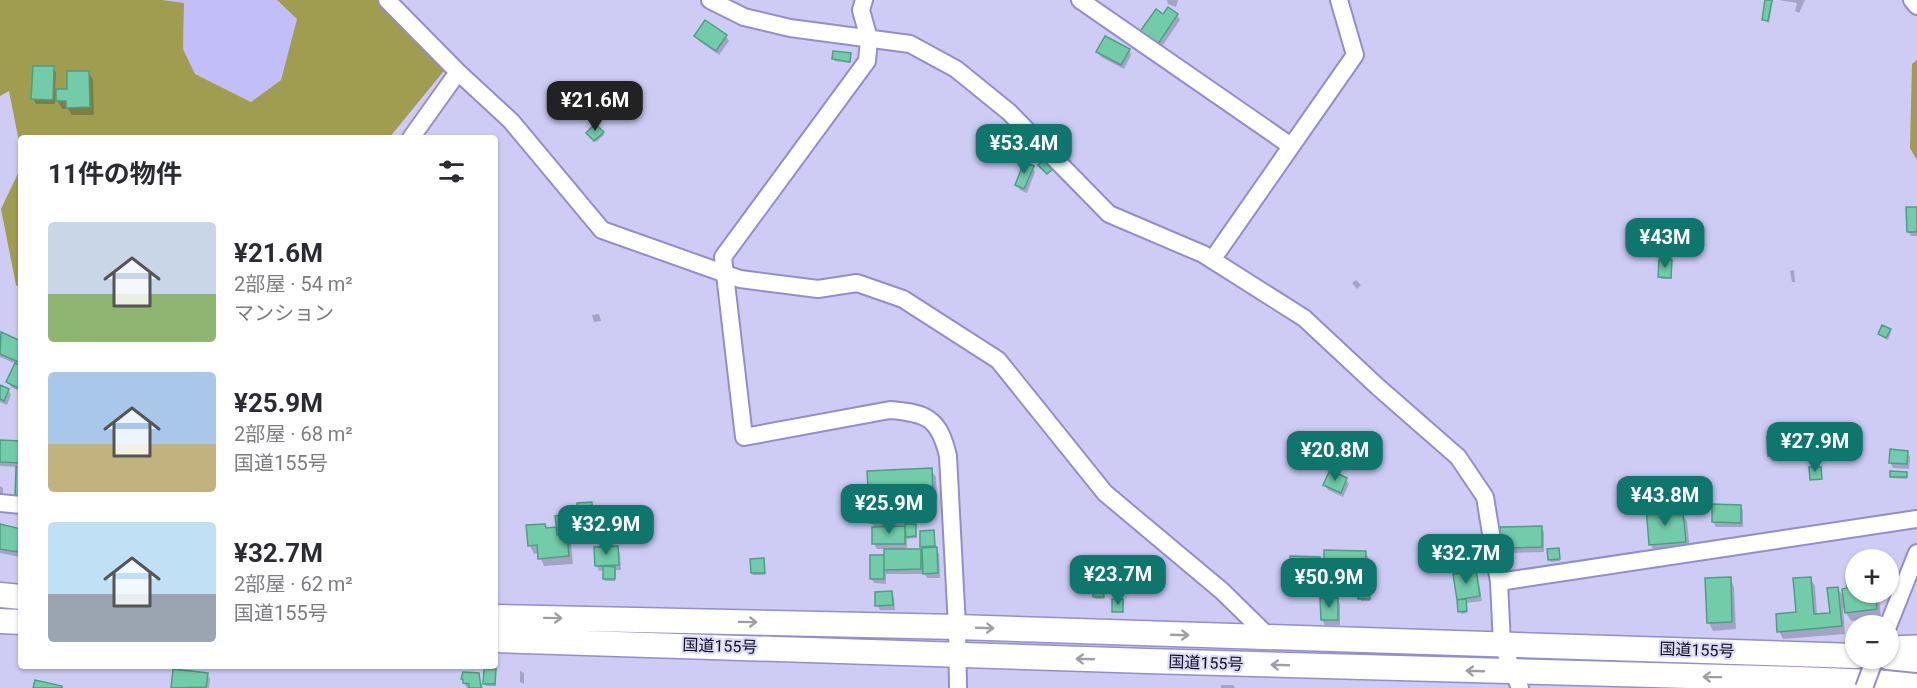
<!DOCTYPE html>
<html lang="ja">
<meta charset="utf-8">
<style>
body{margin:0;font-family:Roboto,"Noto Sans JP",sans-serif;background:#f7f7f7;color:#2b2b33;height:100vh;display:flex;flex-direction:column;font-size:22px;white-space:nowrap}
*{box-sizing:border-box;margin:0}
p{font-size:20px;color:#7c7c81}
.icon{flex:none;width:33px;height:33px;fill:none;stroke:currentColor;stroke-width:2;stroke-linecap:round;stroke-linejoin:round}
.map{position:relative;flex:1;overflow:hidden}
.details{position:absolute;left:18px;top:135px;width:480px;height:534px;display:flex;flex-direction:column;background:#fff;border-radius:6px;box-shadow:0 2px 4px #0004}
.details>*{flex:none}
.controls{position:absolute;left:1845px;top:549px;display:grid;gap:12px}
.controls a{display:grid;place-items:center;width:54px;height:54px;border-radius:50%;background:#fff;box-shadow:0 2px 4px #0004;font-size:30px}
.price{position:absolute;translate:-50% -51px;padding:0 14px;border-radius:12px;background:#0f766e;color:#fff;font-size:20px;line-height:39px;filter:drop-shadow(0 2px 3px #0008)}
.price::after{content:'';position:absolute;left:50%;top:36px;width:18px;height:14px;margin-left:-9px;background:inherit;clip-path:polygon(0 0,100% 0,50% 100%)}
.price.active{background:#222;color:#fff}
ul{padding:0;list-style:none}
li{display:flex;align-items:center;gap:18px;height:150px;padding:0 30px}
li span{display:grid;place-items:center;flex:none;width:168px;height:120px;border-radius:6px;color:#555}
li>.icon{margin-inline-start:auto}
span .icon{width:72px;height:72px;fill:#fffc;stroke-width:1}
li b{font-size:26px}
h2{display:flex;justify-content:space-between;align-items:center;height:72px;padding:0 30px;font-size:26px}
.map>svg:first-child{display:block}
</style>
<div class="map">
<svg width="1917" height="688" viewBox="0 0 1917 688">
<rect width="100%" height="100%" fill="#ceccf5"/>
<path fill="#c1bef9" d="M162,0h115l20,19 -16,61 -30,22 -56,-28 -12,-25 1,-45z"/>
<path fill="#a09d50" d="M0,0h162l22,3 -1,46 12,25 56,28 30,-22 16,-61 -20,-19h103l68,66 -59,72h-368v14l-12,-61 -9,5z
M1917,60v100l-7,-12 2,-84z
M21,167v121l-5,-3 -15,-76z"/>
<path fill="#0003" d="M1167,0h11l-2,7 -8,-3z
M1767,0h6l-4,23 -6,-3z
M1779,0h26l-6,13 -4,-2 2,-8z
M1177,15l3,5 -23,34 -16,-12 22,-26z
M696,36h30l3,5 -10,14 -20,-14z
M1129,50l2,5 -7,14 -23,-12 -3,-5z
M850,55v8l-15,-2 -1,-2z
M53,68l3,5 -1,17h13l21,-17 4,7 1,35h-22l-4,-6h-6l-7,-13v8h-19l-3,-5z
M603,133l1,2 -8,7 -7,-6z
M1032,167l3,5 -8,21 -7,-3 -3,-5z
M1917,208v28h-6l-3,-5z
M1671,262l1,17h-11l-1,-2z
M1794,270l1,12h-3l-2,-11z
M1356,280l5,5 -4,4 -5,-6z
M599,314l2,7 -7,1 -2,-7z
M1883,327l8,5 -3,8 -9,-6z
M2,334l19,8v50l-10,-5 -3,-5 8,-18 -16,-7v-18z
M0,387l8,3 3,5 -4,10 -7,-3z
M1801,437l3,5 1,18 -33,1 -3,-5v-18z
M0,441l21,1v61l-5,-5 1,-31 -17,-1z
M1907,452l3,5 -1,12 -16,-1 -3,-5z
M931,470l5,7 1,22 -31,2 2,24h7l2,13 -10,1v11h13l4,7 -2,-11 12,-14 1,17 4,5 1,24h-13l-2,-4h-39v10l-12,-1 -3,-5 15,-22v-7h-9l-3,-5 1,-16 -4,-6 -2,-49z
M1906,473l1,6 -15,-1 -1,-2z
M1346,479l3,5 -6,13 -15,-7 -3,-5z
M0,486l3,2v11h-3z
M864,489l2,6 1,23 -16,1 -3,-5z
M591,504l3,5 1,21h-13l-5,-8 2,10 -14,2 6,10 2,20 -29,2 -5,-13 -5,1 -4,-8 -2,-19 28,2 4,7 -3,-19 17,-2 5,9z
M1659,506l5,9 19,-1 4,8 3,28 -35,3 -4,-8 -4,-38z
M1741,506l2,5v16h-27l-3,-5z
M0,526l21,5 -1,26 -20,-4z
M1541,527l3,5v20l-39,1 -2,-6z
M617,547l3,6 1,17h-5l-1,11h-10l-1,-11 -5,1 -2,-5z
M1559,550l1,11 -9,1 -2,-2z
M1365,552l5,8v41h-9l-2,-17 -6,-7 -12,-1v7h-11l-5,-8z
M1319,558l3,5 -1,19 -27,-1 -3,-5z
M764,560l1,15h-12l-1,-2z
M1121,563l3,5v14l-21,1 1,16h-9l-1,-16h3l-3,-5z
M1475,572l3,5 4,24 -16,2 1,10 -6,1 -2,-15z
M1810,578l5,8 2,29 14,-1 7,-26 7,12 11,-8h22l3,25 -30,4 -8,-13 2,26 -62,5 -4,-8 19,-18z
M1730,579l4,8 2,42 -23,2 -4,-8z
M892,593l2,5 1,12h-15l-3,-5z
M1337,599l3,5v21h-15l-3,-5z
M175,671l32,3 3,5 -1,9h-36z
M495,671l1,15h-10l-1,-3z
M520,671l4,2v11l-4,-2z
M478,674l5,14h-16l-3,-5z
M1221,685h12l2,3h-14z"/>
<path fill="#73cca9" stroke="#4d9f81" stroke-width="1.5" d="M1765,0h7l-4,21 -6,-1z
M1168,7l10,7 -24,36 -18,-13 20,-28 7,5z
M705,20l22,15 -11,16 -22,-15z
M1105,36l25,13 -9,16 -25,-13z
M833,51l18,2 -1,9 -18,-3z
M33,66h21l-1,34 -22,-1z
M67,71h22l1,36 -24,1v-7h-10v-12h11z
M595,124l9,8 -10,9 -8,-8z
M1047,158l8,9 -8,7 -9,-9z
M1024,162l10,4 -10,23 -9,-4z
M1906,207h11v25h-10z
M1659,260h13l-1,18 -13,-1z
M1882,325l9,4 -5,9 -8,-4z
M1,332l20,9v22l-21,-9z
M15,363l6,3v16l-3,6 -12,-6z
M0,385l9,4 -5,12 -4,-2z
M1802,436l1,19 -35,1 -1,-19z
M0,440l21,1v22l-21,-1z
M1890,449l18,2 -1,13 -18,-1z
M1301,450l15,9 -6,10 -15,-10z
M16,467h5v32l-6,-1z
M1809,467h12l1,12 -12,1z
M932,468l1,24 -30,1 1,28 -34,2 -3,-52z
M1330,470l17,8 -6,15 -18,-8z
M1890,471l17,1v5h-17z
M864,488l1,26h-18l-1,-25z
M592,502l1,23 -15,1 -1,-23z
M1712,504l29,1v18l-29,-1z
M1659,505l1,9 23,-2 3,30 -37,3 -3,-39z
M575,513l2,14 -20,3 -2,-14z
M0,524l21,5 -3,23 -18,-3z
M545,524l1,4 10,-1 1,8 10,-1 2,22 -31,3 -1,-14 -9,1 -2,-21z
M905,524h11v12l-10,1z
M905,526v18h-33v-17z
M1542,526v21l-41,1 -1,-21z
M934,530l1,16 -15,1v-16z
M618,546l1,19 -24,1 -1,-19z
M937,547l1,26 -15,1 -1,-26z
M1559,548l1,11 -12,1 -1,-11z
M884,549h37v20l-37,1z
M1324,550l42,1 -1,26 -13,-1v-7h-14l-1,7 -13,-1z
M870,555h14v24h-14z
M1290,556l30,1 -1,20 -29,-1z
M764,558l1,15h-14l-1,-14z
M1122,561v16l-30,1v-16z
M603,566l12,1v12h-12z
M1476,570l4,26 -23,4 -4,-26z
M1856,576v16h19l2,17 -32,4 -3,-24 5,-1 -1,-11z
M1731,577l1,45 -25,1 -2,-45z
M1811,577l3,37 16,-1 -3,-25 11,-1 4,39 -65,6 -1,-18 20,-2 -3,-34z
M1093,582h11v15h-11z
M1358,583h11l1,16h-12z
M892,591l1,14 -18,1v-14z
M1320,598h18v22h-17z
M1112,599h11v13h-11z
M1466,599l1,12 -9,1 -1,-12z
M173,669l35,4 -2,14 -35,1z
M484,669h12l-1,15h-12z
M463,672l16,1 2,15h-12v-4l-6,-1v-4h-2z
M35,680l27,6v2h-29z"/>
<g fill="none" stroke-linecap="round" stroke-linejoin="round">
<defs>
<path id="minor" d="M387,0l71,72 53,49 91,109 138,49 78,10 39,-6 46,16 95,61 107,133 117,98 48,47
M710,0l34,17 46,11 120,16 46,25 53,43 100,102 94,40 101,64 74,69 80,70 27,40 14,85 3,62 18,44
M864,0l-3,10 8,29 -2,22 -144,196 21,180 146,-27c37,3 49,8 58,46l9,171 1,61
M1080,0l211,146
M1912,0l5,6
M411,138l47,-66
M1212,260l143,-205 -16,-55
M0,503l21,2
M1499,582l418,-63
M1888,626l29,-73"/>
<path id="major" d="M1888,647l29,-1"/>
<path id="highway" d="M0,595l21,2
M495,617l462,10 899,29
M0,621l21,1
M495,640l652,21 651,18 77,3 42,4
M1888,657l29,3"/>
</defs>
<use href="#minor" stroke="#928dcd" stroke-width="20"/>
<use href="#major" stroke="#928dcd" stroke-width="24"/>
<use href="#highway" stroke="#928dcd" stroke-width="27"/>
<use href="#minor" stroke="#fff" stroke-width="16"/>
<use href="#major" stroke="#fff" stroke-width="21"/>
<use href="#highway" stroke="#fff" stroke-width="24"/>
<defs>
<path id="minor-bridge" d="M1864,688l11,-30"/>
</defs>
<use href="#minor-bridge" stroke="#928dcd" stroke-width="20" stroke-linecap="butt"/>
<use href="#minor-bridge" stroke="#fff" stroke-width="16"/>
</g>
<defs><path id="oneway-shaft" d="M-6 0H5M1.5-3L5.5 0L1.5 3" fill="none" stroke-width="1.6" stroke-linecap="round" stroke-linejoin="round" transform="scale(1.5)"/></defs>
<g stroke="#9f9ea7">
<use href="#oneway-shaft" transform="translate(553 618) rotate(1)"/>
<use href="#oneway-shaft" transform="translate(748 622) rotate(1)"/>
<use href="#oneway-shaft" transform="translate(985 628) rotate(2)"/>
<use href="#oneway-shaft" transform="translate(1180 635) rotate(2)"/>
<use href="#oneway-shaft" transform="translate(1085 659) rotate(-178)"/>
<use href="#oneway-shaft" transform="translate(1280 665) rotate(-178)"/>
<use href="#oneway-shaft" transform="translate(1475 671) rotate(-178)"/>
<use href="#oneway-shaft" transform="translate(1712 677) rotate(-179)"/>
</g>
<g text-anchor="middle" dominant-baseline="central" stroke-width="4.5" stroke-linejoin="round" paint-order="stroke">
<g font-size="16" fill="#0f0c23" stroke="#dcdbf6">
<text transform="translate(720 646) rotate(2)">国道155号</text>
<text transform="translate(1697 650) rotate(2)">国道155号</text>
<text transform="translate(1206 663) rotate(2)">国道155号</text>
</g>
</g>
</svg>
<div class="controls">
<a>+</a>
<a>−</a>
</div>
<b class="price active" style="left:595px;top:132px">¥21.6M</b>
<b class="price" style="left:1024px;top:175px">¥53.4M</b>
<b class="price" style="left:1665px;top:269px">¥43M</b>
<b class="price" style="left:1815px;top:473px">¥27.9M</b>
<b class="price" style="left:1335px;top:482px">¥20.8M</b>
<b class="price" style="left:1665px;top:527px">¥43.8M</b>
<b class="price" style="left:889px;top:535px">¥25.9M</b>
<b class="price" style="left:606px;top:556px">¥32.9M</b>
<b class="price" style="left:1466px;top:585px">¥32.7M</b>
<b class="price" style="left:1118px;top:606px">¥23.7M</b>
<b class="price" style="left:1329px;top:609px">¥50.9M</b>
<section class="details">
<h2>11件の物件<svg class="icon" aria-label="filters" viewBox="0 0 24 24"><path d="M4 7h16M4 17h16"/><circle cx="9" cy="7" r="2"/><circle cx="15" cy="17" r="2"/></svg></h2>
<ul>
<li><span style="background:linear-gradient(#c9d6e8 60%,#8fb573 0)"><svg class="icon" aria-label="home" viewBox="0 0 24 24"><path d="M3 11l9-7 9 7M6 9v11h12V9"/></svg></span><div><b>¥21.6M</b><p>2部屋 · 54 m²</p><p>マンション</p></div></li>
<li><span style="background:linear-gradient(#a9c7e8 60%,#c2b280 0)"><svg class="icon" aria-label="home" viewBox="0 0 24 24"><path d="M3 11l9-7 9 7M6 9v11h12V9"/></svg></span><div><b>¥25.9M</b><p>2部屋 · 68 m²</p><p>国道155号</p></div></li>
<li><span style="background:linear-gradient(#bfe0f5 60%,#9aa5b1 0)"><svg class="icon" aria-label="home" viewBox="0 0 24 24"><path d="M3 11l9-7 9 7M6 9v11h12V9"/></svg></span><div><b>¥32.7M</b><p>2部屋 · 62 m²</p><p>国道155号</p></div></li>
</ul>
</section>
</div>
